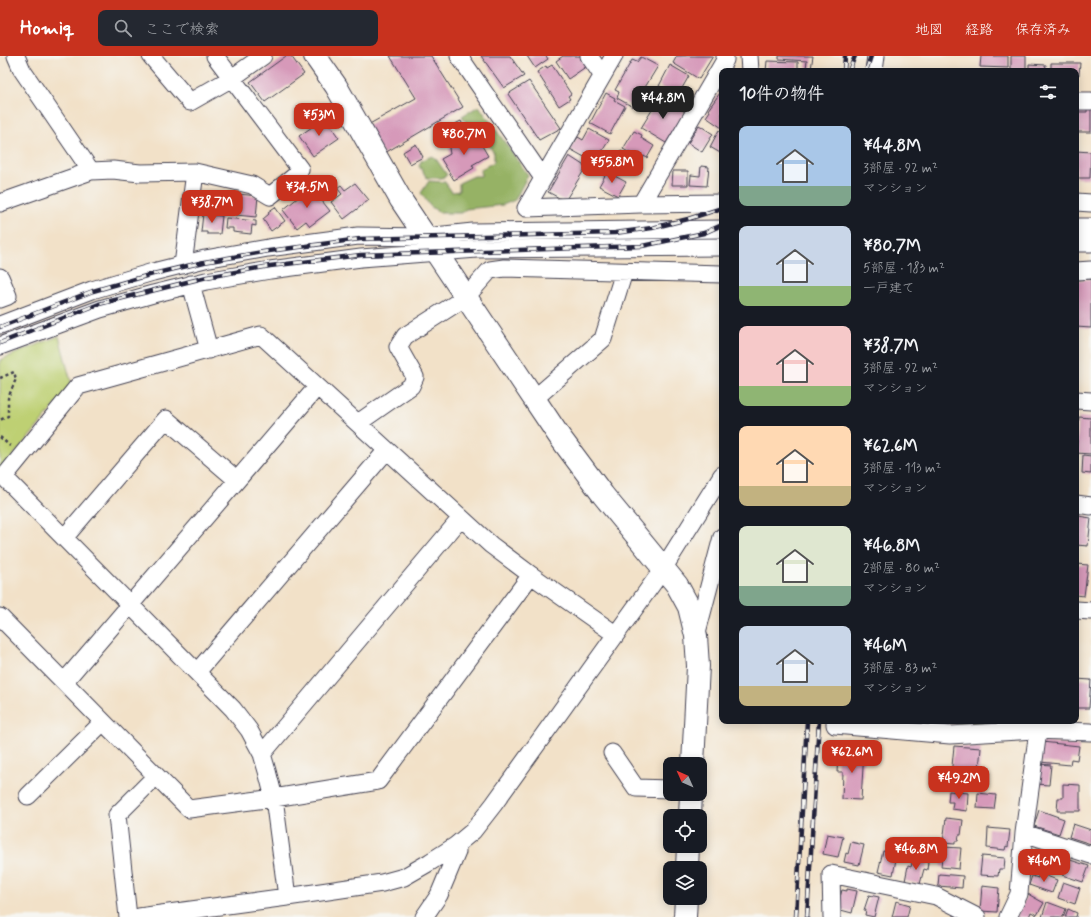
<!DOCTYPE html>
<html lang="ja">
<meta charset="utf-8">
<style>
body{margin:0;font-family:Mynerve,"Klee One",sans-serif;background:#242831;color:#f1f3f6;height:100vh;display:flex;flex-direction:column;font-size:15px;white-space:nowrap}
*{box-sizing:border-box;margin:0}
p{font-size:13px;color:#9ea1a6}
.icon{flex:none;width:22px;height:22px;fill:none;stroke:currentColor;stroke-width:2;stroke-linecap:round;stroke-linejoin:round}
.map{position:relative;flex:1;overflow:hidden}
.drawer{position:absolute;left:719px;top:12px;width:360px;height:656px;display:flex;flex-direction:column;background:#171b24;border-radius:8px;box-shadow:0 2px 10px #0003}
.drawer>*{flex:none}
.needle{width:26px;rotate:315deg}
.fabs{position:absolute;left:663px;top:701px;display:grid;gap:8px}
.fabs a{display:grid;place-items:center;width:44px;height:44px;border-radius:8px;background:#171b24;box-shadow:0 2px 10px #0003;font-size:20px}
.price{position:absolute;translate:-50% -34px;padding:0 9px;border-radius:8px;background:#c8321e;color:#fff;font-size:13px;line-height:26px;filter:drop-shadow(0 1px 2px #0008)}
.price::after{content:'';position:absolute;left:50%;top:24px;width:12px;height:9px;margin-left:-6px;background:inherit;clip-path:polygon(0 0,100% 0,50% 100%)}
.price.current{background:#222;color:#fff}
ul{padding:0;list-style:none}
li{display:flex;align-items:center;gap:12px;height:100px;padding:0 20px}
li span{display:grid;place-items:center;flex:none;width:112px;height:80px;border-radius:8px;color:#555}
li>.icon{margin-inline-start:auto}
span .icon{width:48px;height:48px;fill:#fffc;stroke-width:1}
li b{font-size:17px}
h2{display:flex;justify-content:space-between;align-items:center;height:48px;padding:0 20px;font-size:17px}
header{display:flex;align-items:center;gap:24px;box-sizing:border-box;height:56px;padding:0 20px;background:#c8321e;color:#fff}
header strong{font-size:19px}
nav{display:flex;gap:22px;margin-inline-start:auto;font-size:14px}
.search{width:280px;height:36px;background:#242831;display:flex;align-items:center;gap:10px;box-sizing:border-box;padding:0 14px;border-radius:8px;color:#9ea1a6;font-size:15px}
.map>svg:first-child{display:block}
</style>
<header>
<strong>Homiq</strong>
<div class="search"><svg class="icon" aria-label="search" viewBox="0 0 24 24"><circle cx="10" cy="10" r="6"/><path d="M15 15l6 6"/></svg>ここで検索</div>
<nav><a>地図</a><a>経路</a><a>保存済み</a></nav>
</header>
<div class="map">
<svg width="1091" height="861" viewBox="0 0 1091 861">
<rect width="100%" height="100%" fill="#f6f6f2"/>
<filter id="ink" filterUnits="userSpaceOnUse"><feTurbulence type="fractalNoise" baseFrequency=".025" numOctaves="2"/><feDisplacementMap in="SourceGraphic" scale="8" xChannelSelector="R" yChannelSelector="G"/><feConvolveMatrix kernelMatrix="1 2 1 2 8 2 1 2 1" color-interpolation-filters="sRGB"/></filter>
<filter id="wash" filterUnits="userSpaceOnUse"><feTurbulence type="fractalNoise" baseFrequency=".012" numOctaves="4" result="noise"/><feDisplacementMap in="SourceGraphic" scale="16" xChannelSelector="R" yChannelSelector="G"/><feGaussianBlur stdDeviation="0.9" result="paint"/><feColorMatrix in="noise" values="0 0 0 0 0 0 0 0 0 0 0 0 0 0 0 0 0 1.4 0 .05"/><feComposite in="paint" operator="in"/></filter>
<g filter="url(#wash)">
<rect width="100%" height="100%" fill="#f2e1c8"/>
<path fill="#bed073" stroke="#707957" d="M59,280l13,50 -70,83 -2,-2v-107z
M957,665h72l-6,5 -67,3z"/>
<path fill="#96b265" stroke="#5c6a50" d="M479,50l49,69 -13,25 -12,5 -37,4 -5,4h-21l-10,-7 -9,-13 8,-12 16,1 7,10 7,-1v-8l15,-7h7v-7l13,-7v-9l-15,-22 -9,-3 -8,-12z
M432,100l4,3 11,16 -5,3h-15l-8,-12 2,-5z"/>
<g id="blocks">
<path fill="#d699b9" d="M286,0h5l13,18 -39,28 -15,-20z
M390,0h41l32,51 -80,47 -17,-28 50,-28z
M481,0h29l14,20 -20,12z
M527,0h19l2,3 -13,9z
M563,0h17l7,10 -19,13 -12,-18z
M677,0h36l-14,23 -26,-16z
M779,0h34l-2,13 -5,-1 1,-7 -28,-2z
M981,0h27v12l-28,-1z
M1011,0h15v15h-15z
M641,1l17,9 -25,41 -16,-9 2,-6 -4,-2 17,-30 5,2z
M767,5l31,1v9h-32z
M1051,7h29l-1,12h-3v-4h-25z
M1029,8l17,1 -1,6h-16z
M552,9l19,29 -3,2 2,3 -11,7 -22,-34 9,-6 1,2z
M670,9l19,11 -12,21 -18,-11z
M529,25l32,47 -22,12 -31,-46z
M722,34v38l-16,-11 4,-6 -2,-1z
M606,37l9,5 -1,2 11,6 -15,28 -20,-11z
M660,41l25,15 -19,31 -25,-15z
M1087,53h4v23h-15v-20h11z
M325,62l14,20 -26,18 -14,-20z
M461,65l5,11 -14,7 -5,-11z
M699,69l14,9 -11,18 -14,-9z
M589,73l20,11 -14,23 -25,-14 8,-12 5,3z
M719,74l3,2v22l-12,-7z
M634,75l8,4 -1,3 13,8 -7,12 -3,-2 -2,4 -19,-11z
M474,76l14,24 -16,9 2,3 -20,12 -13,-21 9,-5 -1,-6z
M416,88l7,13 -13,7 -7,-12z
M621,95l19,11 -8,13 -18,-11z
M1076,95l15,1 -1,26h-14z
M569,100l17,11 -21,34 -17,-9z
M701,110l8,1 -2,19 -17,-1 1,-10 9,1z
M673,115h15v14h-16z
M607,116l19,10 -8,14 -19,-10z
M355,127l14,17 -25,19 -13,-17 11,-8 -5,-6 4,-3 4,5z
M311,131l19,24 -20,15 -4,-5 -9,7 -14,-18z
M238,138l20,2 -2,21 -20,-2z
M275,151l10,14 -14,10 -8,-12 6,-5 -1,-2z
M203,158l19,2 -2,18h-13v-2h-6z
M226,162l30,3v5l-4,-1 -1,9 -18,-2v-4h-8z
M1091,223v49l-15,-1v-47z
M1079,361l12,1v36l-15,-1z
M1083,399l8,1v18l-9,-1z
M1078,460l13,2 -3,28 -12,-1v-26h2z
M1076,508l12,1 -4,31 -8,-1z
M1076,623l15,1 -2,28h-13z
M1042,686l37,4 -2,14 -6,-1 -1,6 -30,-3z
M954,690l27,2 -4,41 -27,-3z
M843,694l21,1 -3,49 -19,-1 1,-27h-6l1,-15h5z
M1038,708l13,1 -2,20 -14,-1z
M1063,728l17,1v26h-23l1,-13h5z
M949,735l19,2 -1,18 -15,-2 1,-7h-5z
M978,737l18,2 -2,14 -17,-1z
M1039,754l25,9 -5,15 -25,-8z
M946,762l17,2 -2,15h-2l-1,6h-3v3l-12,-1z
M1073,768l18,6v14l-22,-7z
M988,772l22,2 -2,17 -2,-1 -1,4 -18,-2z
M827,778l16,3 -5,20 -15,-3z
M851,786l13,3 -5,20 -15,-3 2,-9 2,1z
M943,791l18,1 -2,21 -18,-2z
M1036,793l16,6 -5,13 -8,-3 -1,3 -7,-3z
M883,795l14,3 -4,21 -15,-3z
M982,800l23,2 -1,11h-5l-1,7 -18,-1z
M913,803l15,3 -1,8 -3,-1 -4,15 -15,-3 3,-15 3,1z
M1067,803l22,7 -6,16 -21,-7z
M1039,817l18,7 -5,13 -23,-8 3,-9 6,2z
M939,818l24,2 -1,12 -24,-2z
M1063,826l17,6 -5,16 -17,-6z
M982,830l17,2 -2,24 -17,-1z
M847,833l10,2 -5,22 -15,-4 5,-19 5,1z
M1028,838l16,9 -7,12 -6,-3 -2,5h-13z
M869,839l10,2 -5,20 -9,-2 1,-5h-2z
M896,845l14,4 -3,12h-15z
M1047,846l19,7 -3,8h-21z
M1068,853l9,4 -1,4h-11z"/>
</g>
</g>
<g filter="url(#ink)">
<use href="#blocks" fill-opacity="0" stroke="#413f50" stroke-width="1"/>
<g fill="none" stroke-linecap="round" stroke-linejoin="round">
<defs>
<path id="minor" d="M16,0l6,14 69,101
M151,0l39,46 42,-24 31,-22
M459,0l84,122
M589,0l13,19
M749,0l1,15
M874,15l2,-15
M1076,45h15
M1076,146l15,1
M0,147l91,-32 22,-1 27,3 55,-1 57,13 18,11 26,-21 4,-6 -85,-113
M641,148l84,-144v-4
M526,152l115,-4 81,-1
M526,152l88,-152
M1076,171h15
M1076,187h15
M183,209l12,-93
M1076,215l15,-1
M0,221l8,19 -8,3
M191,228l18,66
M0,269l92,-35 61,-18 52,-13 63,-11 90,-12 67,1 48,-5 249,-3
M0,290l100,-37 53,-15 53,-13 64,-11 91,-12 116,-9 245,-2
M534,343l69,-60 21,-67
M1076,344l15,1
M358,367l53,-37 4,-9 -17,-30 7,-11 61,-39 24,-27 14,-2 218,6
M1076,448l15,2
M64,482l102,-119 71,61
M1076,554l15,1
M0,561l189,192 85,-11 104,-17 153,-206
M696,580l26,-99
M197,616l190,-222
M64,626l253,-295
M835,665v4l115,10 84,-5 57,2
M612,697l24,35 34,1
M262,698l199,-236
M28,740l75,-74
M1024,777l67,22
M287,841l-13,-99 -7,-27 -5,-17 -13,-24 -16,-21 -229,-232 74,-91 183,-51 230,210 40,30 84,59
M128,861l-11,-102 39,-39
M139,861l148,-20 95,-14 22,-6 26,-15 25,-16 18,-15 21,-27 169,-235 59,-94
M424,861l15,-22 18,-43 -2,-6
M832,861l-1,-43 105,22 41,21
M1008,861l11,-23 5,-61 14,-102"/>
<path id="major" d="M315,0l21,30 65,114 158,236 44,59 74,90 12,22 7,29 2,30 -5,98
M690,760l1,-22
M687,812l1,-22
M685,861l1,-19"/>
</defs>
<use href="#minor" stroke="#413f50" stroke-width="19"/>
<use href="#major" stroke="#413f50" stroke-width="24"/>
<path stroke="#413f50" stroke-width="2.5" stroke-dasharray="3 3" stroke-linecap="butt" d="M0,322l14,-6 2,7 -8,19v18l-8,4
M0,381l10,9"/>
<use href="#minor" stroke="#fff" stroke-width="17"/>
<use href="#major" stroke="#fff" stroke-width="22"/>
<defs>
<path id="rail" d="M844,15l1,-15
M849,15l6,-15
M866,15l5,-15
M0,271l93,-36 60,-17 51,-12 65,-11 91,-12 255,-6 37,-5 36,-9 34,-11
M0,287l99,-39 108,-27 63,-11 91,-11 281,-9 62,-13 18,-8
M796,861l11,-196
M807,861l12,-196"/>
</defs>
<use href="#rail" stroke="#22223b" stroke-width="4.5"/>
<use href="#rail" stroke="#f6f6f2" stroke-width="3" stroke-dasharray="9" stroke-linecap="butt"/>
</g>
</g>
</svg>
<div class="fabs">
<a><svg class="needle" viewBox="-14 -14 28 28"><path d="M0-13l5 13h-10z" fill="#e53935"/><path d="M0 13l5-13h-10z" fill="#9ea1a6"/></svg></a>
<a><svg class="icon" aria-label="locate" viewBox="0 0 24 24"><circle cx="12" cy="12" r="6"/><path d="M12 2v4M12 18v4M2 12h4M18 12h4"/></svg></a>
<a><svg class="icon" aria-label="layers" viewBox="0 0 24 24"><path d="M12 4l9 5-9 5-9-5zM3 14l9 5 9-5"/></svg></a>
</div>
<b class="price current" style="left:663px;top:64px">¥44.8M</b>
<b class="price" style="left:319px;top:81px">¥53M</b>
<b class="price" style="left:464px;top:100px">¥80.7M</b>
<b class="price" style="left:612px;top:128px">¥55.8M</b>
<b class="price" style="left:307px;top:153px">¥34.5M</b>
<b class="price" style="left:212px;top:168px">¥38.7M</b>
<b class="price" style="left:852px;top:718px">¥62.6M</b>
<b class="price" style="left:959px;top:744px">¥49.2M</b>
<b class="price" style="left:916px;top:815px">¥46.8M</b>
<b class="price" style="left:1044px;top:827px">¥46M</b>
<section class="drawer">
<h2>10件の物件<svg class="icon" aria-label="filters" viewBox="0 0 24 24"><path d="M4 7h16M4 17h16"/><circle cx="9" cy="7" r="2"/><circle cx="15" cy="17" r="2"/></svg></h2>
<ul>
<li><span style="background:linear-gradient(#a9c7e8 75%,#7fa58c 0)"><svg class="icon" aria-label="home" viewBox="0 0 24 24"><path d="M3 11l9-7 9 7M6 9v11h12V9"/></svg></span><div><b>¥44.8M</b><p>3部屋 · 92 m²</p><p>マンション</p></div></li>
<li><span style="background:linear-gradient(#c9d6e8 75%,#8fb573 0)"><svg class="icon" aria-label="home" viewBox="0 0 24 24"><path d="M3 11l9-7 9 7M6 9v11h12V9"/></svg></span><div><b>¥80.7M</b><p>5部屋 · 183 m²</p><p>一戸建て</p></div></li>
<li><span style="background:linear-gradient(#f6c9c9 75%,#8fb573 0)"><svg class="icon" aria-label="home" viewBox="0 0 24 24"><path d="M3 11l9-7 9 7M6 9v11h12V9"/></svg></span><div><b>¥38.7M</b><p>3部屋 · 92 m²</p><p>マンション</p></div></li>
<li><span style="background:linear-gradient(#ffd9b3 75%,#c2b280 0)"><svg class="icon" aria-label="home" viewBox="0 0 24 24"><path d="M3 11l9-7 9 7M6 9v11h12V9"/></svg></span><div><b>¥62.6M</b><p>3部屋 · 113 m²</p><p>マンション</p></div></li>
<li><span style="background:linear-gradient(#dfe7d0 75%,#7fa58c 0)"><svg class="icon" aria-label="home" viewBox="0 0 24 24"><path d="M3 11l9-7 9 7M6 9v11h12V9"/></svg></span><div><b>¥46.8M</b><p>2部屋 · 80 m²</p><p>マンション</p></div></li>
<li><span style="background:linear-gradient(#c9d6e8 75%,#c2b280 0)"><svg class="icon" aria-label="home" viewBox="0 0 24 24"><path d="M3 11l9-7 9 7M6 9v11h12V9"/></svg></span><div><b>¥46M</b><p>3部屋 · 83 m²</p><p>マンション</p></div></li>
</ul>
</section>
</div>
